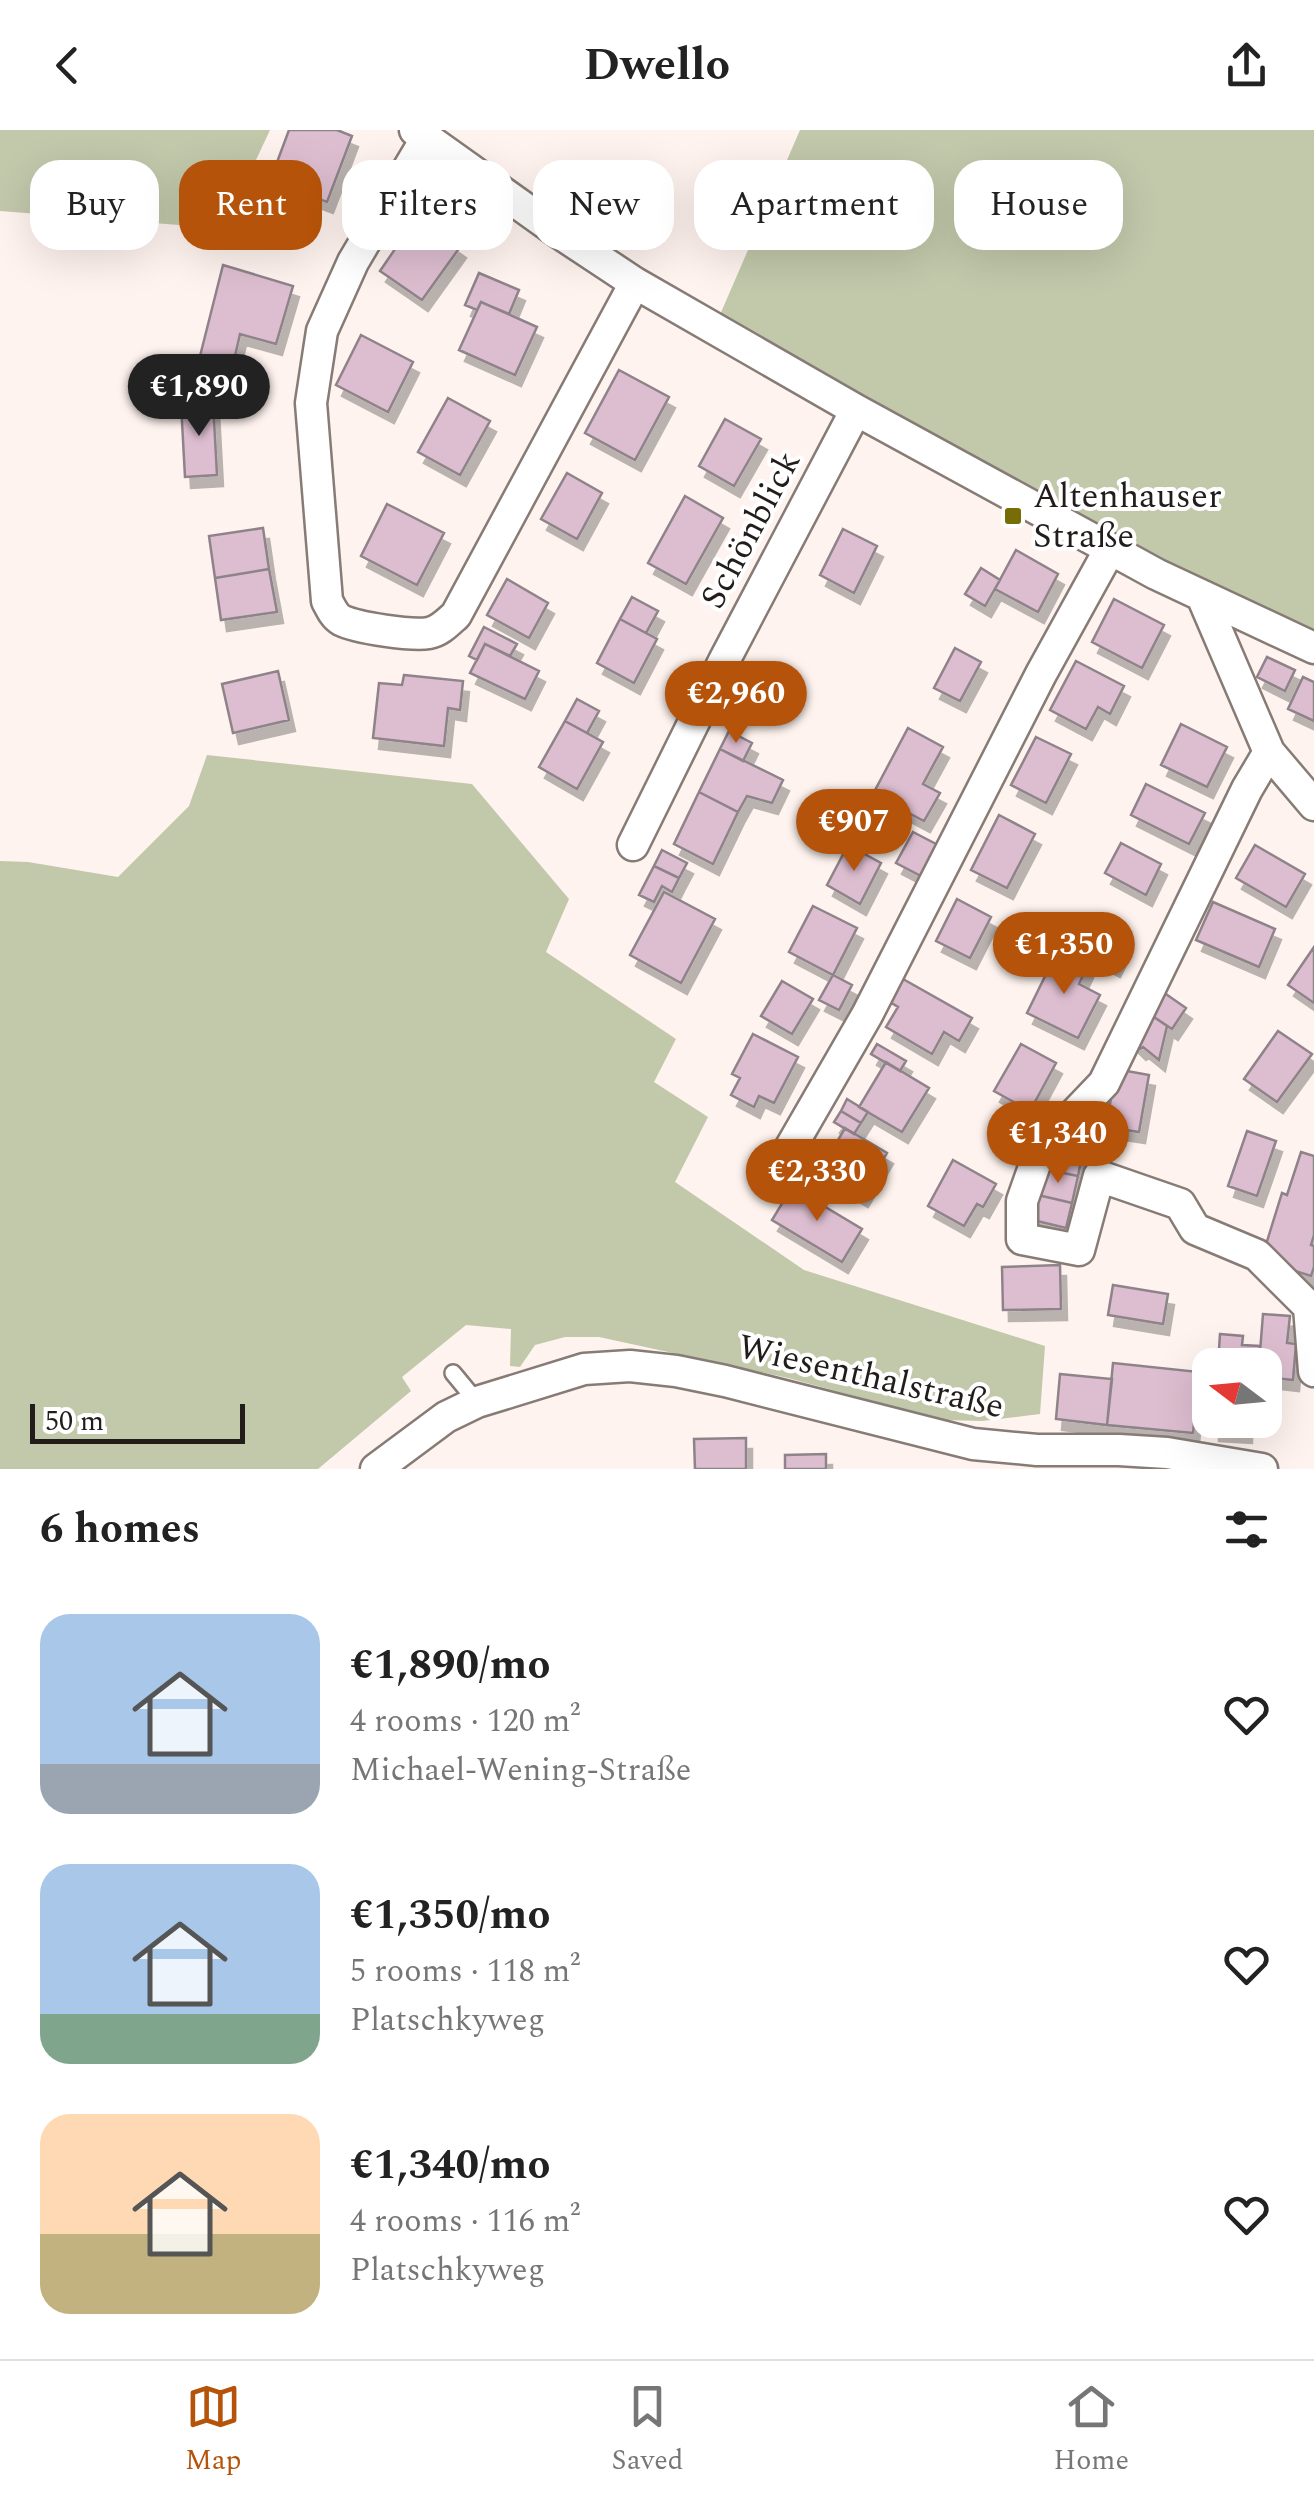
<!DOCTYPE html>
<meta charset="utf-8">
<style>
body{margin:0;font-family:Spectral,serif;background:#f6f6f6;color:#222;height:100vh;display:flex;flex-direction:column;font-size:38px;white-space:nowrap}
*{box-sizing:border-box;margin:0}
p{font-size:32px;color:#767676}
.icon{flex:none;width:55px;height:55px;fill:none;stroke:currentColor;stroke-width:2;stroke-linecap:round;stroke-linejoin:round}
.map{position:relative;height:1339px;overflow:hidden}
.drawer{display:flex;flex-direction:column;background:#fff;flex:1}
.drawer>*{flex:none}
.banner{position:absolute;left:30px;top:30px;width:1255px;height:90px;display:flex;gap:20px}
.needle{width:65px;rotate:286deg}
.fabs{position:absolute;left:1192px;top:1218px;display:grid;gap:20px}
.fabs a{display:grid;place-items:center;width:90px;height:90px;border-radius:20px;background:#fff;box-shadow:0 10px 40px #0002;font-size:50px}
.scale{position:absolute;left:30px;bottom:25px;width:215px;box-sizing:border-box;padding-left:10px;border:5px solid #221d1b;border-top:0;font-size:28px;line-height:35px;white-space:nowrap;color:#221d1b;-webkit-text-stroke:8px #fff;paint-order:stroke}
.price{position:absolute;translate:-50% -85px;padding:0 22px;border-radius:35px;background:#b45309;color:#fff;font-size:32px;line-height:65px;filter:drop-shadow(0 2px 5px #0008)}
.price::after{content:'';position:absolute;left:50%;top:60px;width:30px;height:22px;margin-left:-15px;background:inherit;clip-path:polygon(0 0,100% 0,50% 100%)}
.price.current{background:#222;color:#fff}
ul{padding:0;list-style:none}
li{display:flex;align-items:center;gap:30px;height:250px;padding:0 40px}
li span{display:grid;place-items:center;flex:none;width:280px;height:200px;border-radius:30px;color:#555}
li>.icon{margin-inline-start:auto}
span .icon{width:120px;height:120px;fill:#fffc;stroke-width:1}
li b{font-size:42px}
h2{display:flex;justify-content:space-between;align-items:center;height:120px;padding:0 40px;font-size:42px}
.tag{padding:0 35px;border-radius:30px;background:#fff;box-shadow:0 10px 40px #0002;font-size:35px;line-height:90px}
.tag.current{background:#b45309;color:#fff}
header{display:flex;justify-content:space-between;align-items:center;height:130px;padding:0 40px;background:#fff;font-size:45px;font-weight:700}
.tab-bar{display:flex;justify-content:space-around;align-items:center;height:140px;border-top:2px solid #e0e0e0;background:#fff;font-size:28px;color:#767676}
.tab-bar a{display:grid;justify-items:center;gap:5px}
.tab-bar .current{color:#b45309}
.map>svg:first-child{display:block}
</style>
<header><svg class="icon" aria-label="back" viewBox="0 0 24 24"><path d="M15 5l-7 7 7 7"/></svg>Dwello<svg class="icon" aria-label="share" viewBox="0 0 24 24"><path d="M12 15V3M7 8l5-5 5 5M5 13v7h14v-7"/></svg></header>
<div class="map">
<svg width="1314" height="1339" viewBox="0 0 1314 1339">
<defs>
<filter id="shadow"><feDropShadow dx="6" dy="11" stdDeviation="0" flood-color="#0004"/></filter>
</defs>
<rect width="100%" height="100%" fill="#fef3ee"/>
<path fill="#c2c8aa" d="M0,0h270l-44,94 -47,1 -179,-14z
M800,0h514v504l-130,-62 -243,-131 -222,-124z
M207,625l265,29 97,115 -23,53 130,87 -22,43 54,35 -33,65 129,88 241,76 -5,68 -58,7 -39,-1 -155,-42 -189,-41h-34l-30,8 -15,22 -10,-1 1,-37 -45,-4 -64,52 9,14 -93,78h-318v-608l28,1 90,15 71,-71z"/>
<path fill="#bfe5f0" stroke="#90a9b0" stroke-width="2.5" d="M824,667l17,8 -15,36 -18,-8z"/>
<path fill="#ddbed0" stroke="#8f838a" stroke-width="2.5" filter="url(#shadow)" d="M289,0h48l15,6 -25,66 -57,-21z
M417,87l43,30 -38,53 -42,-29z
M223,135l70,21 -17,58 -36,-10 -8,35 -33,-9z
M479,143l40,17 -10,24 -28,-12 -4,8 -12,-5z
M481,172l56,25 -22,48 -56,-25z
M361,205l52,27 -25,50 -52,-27z
M619,240l50,27 -34,63 -50,-27z
M448,268l42,23 -30,54 -42,-23z
M213,272l4,73 -32,2 -4,-74z
M725,289l36,20 -27,47 -35,-20z
M567,343l35,20 -25,46 -36,-20z
M685,366l38,22 -37,66 -38,-21z
M387,374l57,29 -27,52 -56,-29z
M263,398l6,41 -54,9 -6,-42z
M843,399l34,17 -23,47 -34,-18z
M1016,420l42,24 -20,38 -43,-23z
M981,438l19,12 -15,26 -20,-12z
M269,439l8,43 -56,8 -6,-42z
M507,449l41,24 -19,35 -42,-23z
M632,467l26,14 -12,22 -26,-14z
M1114,469l50,26 -22,43 -50,-26z
M620,489l37,20 -23,44 -37,-20z
M484,497l33,17 -7,12 -25,-12 -8,16 -8,-4z
M485,514l54,27 -14,28 -55,-26z
M955,518l26,14 -21,39 -26,-13z
M1267,527l28,13 -10,21 -28,-14z
M1076,531l48,25 -14,28 -12,-7 -12,22 -36,-19z
M278,541l11,49 -56,13 -11,-49z
M404,545l59,6 -3,29 -12,-2 -4,38 -71,-8 6,-55 23,2z
M1303,547l11,5v39l-26,-12z
M577,569l22,12 -12,22 -22,-12z
M565,591l38,21 -26,47 -38,-22z
M1181,594l46,23 -20,40 -46,-22z
M908,598l35,19 -20,37 17,9 -16,28 -51,-27z
M729,601l23,12 -9,18 -23,-12z
M1036,607l35,17 -25,49 -35,-18z
M720,619l63,31 -11,23 -25,-7 -9,16 -39,-20z
M1146,654l59,29 -16,31 -58,-29z
M699,662l39,20 -25,52 -39,-20z
M999,685l36,19 -28,54 -36,-18z
M913,702l25,13 -17,31 -25,-13z
M1121,713l40,21 -15,31 -41,-22z
M848,715l33,18 -21,41 -33,-19z
M1255,715l50,29 -19,33 -50,-29z
M662,720l25,13 -8,15 -25,-12z
M654,736l25,12 -7,14 -10,-6 -8,16 -15,-7z
M664,762l51,27 -34,64 -51,-28z
M957,769l34,18 -21,41 -34,-17z
M1213,772l62,27 -16,38 -63,-27z
M813,776l44,22 -24,47 -44,-23z
M1084,790l42,22 -12,24 -42,-23z
M1314,817v56l-26,-18z
M1057,822l30,15 -8,17 21,11 -22,43 -51,-25z
M833,845l19,10 -13,25 -20,-10z
M903,849l69,39 -13,23 -15,-9 -12,22 -46,-27 12,-20 -8,-5z
M782,851l31,18 -21,35 -31,-18z
M1163,862l23,16 -14,21 -24,-16z
M1148,883l19,13 -8,34 -16,-13 -3,2 -8,-8z
M1278,901l34,23 -35,48 -33,-23z
M753,904l45,23 -24,46 -15,-7 -5,11 -23,-12 9,-17 -8,-4z
M877,914l29,17 -6,10 -29,-17z
M1021,914l35,19 -26,48 -36,-20z
M886,932l43,26 -27,44 -43,-25z
M1116,939l33,6 -10,57 -33,-5z
M847,969l21,13 -7,11 -20,-12z
M841,981l20,12 -7,11 -20,-12z
M845,998l42,25 -25,43 -42,-25z
M1066,1000l20,5 -8,41 -34,-7z
M1247,1001l29,10 -19,55 -29,-10z
M1301,1022l13,4v79l-3,10 3,1v21l-3,9 -38,-12 -9,-13 18,-58 5,2z
M953,1030l43,24 -13,23 -6,-3 -13,22 -36,-20z
M809,1035l25,14 -7,11 -24,-14z
M1044,1039l34,7 -6,27 -34,-8z
M792,1057l70,42 -20,33 -70,-42z
M1038,1065l34,8 -6,25 -33,-8z
M1060,1135l1,44 -58,1 -1,-43z
M1113,1155l55,9 -5,30 -55,-9z
M1263,1184l27,2 -3,27 9,1 -3,36 -28,-3v-12h-6z
M1220,1204l23,2 -1,9 18,1 -1,19h-41z
M1113,1233l86,9 -6,61 -86,-8z
M1060,1244l52,5 -5,46 -51,-6z
M1213,1290h33v12l-33,-2z
M746,1308v31h-51l-1,-30z
M826,1324v15h-41v-14z"/>
<g fill="none" stroke-linecap="round" stroke-linejoin="round">
<defs>
<path id="lane" d="M453,1243l24,29"/>
<path id="street" d="M415,0l143,102 77,51 221,127 300,164 158,74
M426,9l-73,123 -31,69 -11,72 16,198c4,7 7,15 14,19 16,8 71,16 88,13 11,-2 19,-11 27,-18l179,-332
M1202,466l67,156 45,53
M1269,622l-22,37 -143,294 -64,67 -18,51v38l57,11 20,-74 81,28 15,25 62,26 52,52 5,64
M633,715l91,-184 132,-251
M781,1034l86,-149 174,-341 69,-125
M376,1339l70,-52 31,-15 107,-33 46,-3 46,5 49,10 248,63 64,6h82l48,3 95,16"/>
</defs>
<use href="#lane" stroke="#877b76" stroke-width="20"/>
<use href="#street" stroke="#877b76" stroke-width="35"/>
<use href="#lane" stroke="#fff" stroke-width="15"/>
<use href="#street" stroke="#fff" stroke-width="30"/>
</g>
<rect fill="#786c07" stroke="#fff" stroke-width="4" x="1003" y="376" width="20" height="20" rx="5"/>
<g text-anchor="middle" dominant-baseline="central" stroke-width="8" stroke-linejoin="round" paint-order="stroke">
<g font-size="35" fill="#221d1b" stroke="#fff" text-anchor="start">
<text x="1033" y="366">Altenhauser<tspan x="1033" dy="40">Straße</tspan></text>
</g>
<g font-size="35" fill="#221d1b" stroke="#fff">
<text transform="translate(751 400) rotate(-62)">Schönblick</text>
<text transform="translate(871 1247) rotate(13)">Wiesenthalstraße</text>
</g>
</g>
</svg>
<div class="fabs">
<a><svg class="needle" viewBox="-14 -14 28 28"><path d="M0-13l5 13h-10z" fill="#e53935"/><path d="M0 13l5-13h-10z" fill="#767676"/></svg></a>
</div>
<div class="scale">50 m</div>
<b class="price current" style="left:199px;top:309px">€1,890</b>
<b class="price" style="left:736px;top:616px">€2,960</b>
<b class="price" style="left:854px;top:744px">€907</b>
<b class="price" style="left:1064px;top:867px">€1,350</b>
<b class="price" style="left:1058px;top:1056px">€1,340</b>
<b class="price" style="left:817px;top:1094px">€2,330</b>
<div class="banner">
<a class="tag">Buy</a>
<a class="tag current">Rent</a>
<a class="tag">Filters</a>
<a class="tag">New</a>
<a class="tag">Apartment</a>
<a class="tag">House</a>
</div>
</div>
<section class="drawer">
<h2>6 homes<svg class="icon" aria-label="filters" viewBox="0 0 24 24"><path d="M4 7h16M4 17h16"/><circle cx="9" cy="7" r="2"/><circle cx="15" cy="17" r="2"/></svg></h2>
<ul>
<li><span style="background:linear-gradient(#a9c7e8 75%,#9aa5b1 0)"><svg class="icon" aria-label="home" viewBox="0 0 24 24"><path d="M3 11l9-7 9 7M6 9v11h12V9"/></svg></span><div><b>€1,890/mo</b><p>4 rooms · 120 m²</p><p>Michael-Wening-Straße</p></div><svg class="icon" aria-label="heart" viewBox="0 0 24 24"><path d="M12 20l-8-8c-3-5 5-10 8-4 3-6 11-1 8 4z"/></svg></li>
<li><span style="background:linear-gradient(#a9c7e8 75%,#7fa58c 0)"><svg class="icon" aria-label="home" viewBox="0 0 24 24"><path d="M3 11l9-7 9 7M6 9v11h12V9"/></svg></span><div><b>€1,350/mo</b><p>5 rooms · 118 m²</p><p>Platschkyweg</p></div><svg class="icon" aria-label="heart" viewBox="0 0 24 24"><path d="M12 20l-8-8c-3-5 5-10 8-4 3-6 11-1 8 4z"/></svg></li>
<li><span style="background:linear-gradient(#ffd9b3 60%,#c2b280 0)"><svg class="icon" aria-label="home" viewBox="0 0 24 24"><path d="M3 11l9-7 9 7M6 9v11h12V9"/></svg></span><div><b>€1,340/mo</b><p>4 rooms · 116 m²</p><p>Platschkyweg</p></div><svg class="icon" aria-label="heart" viewBox="0 0 24 24"><path d="M12 20l-8-8c-3-5 5-10 8-4 3-6 11-1 8 4z"/></svg></li>
</ul>
</section>
<nav class="tab-bar">
<a class="current"><svg class="icon" aria-label="map" viewBox="0 0 24 24"><path d="M3 6l6-2 6 2 6-2v14l-6 2-6-2-6 2zM9 4v14M15 6v14"/></svg>Map</a>
<a><svg class="icon" aria-label="saved" viewBox="0 0 24 24"><path d="M7 4h10v16l-5-4-5 4z"/></svg>Saved</a>
<a><svg class="icon" aria-label="home" viewBox="0 0 24 24"><path d="M3 11l9-7 9 7M6 9v11h12V9"/></svg>Home</a>
</nav>
